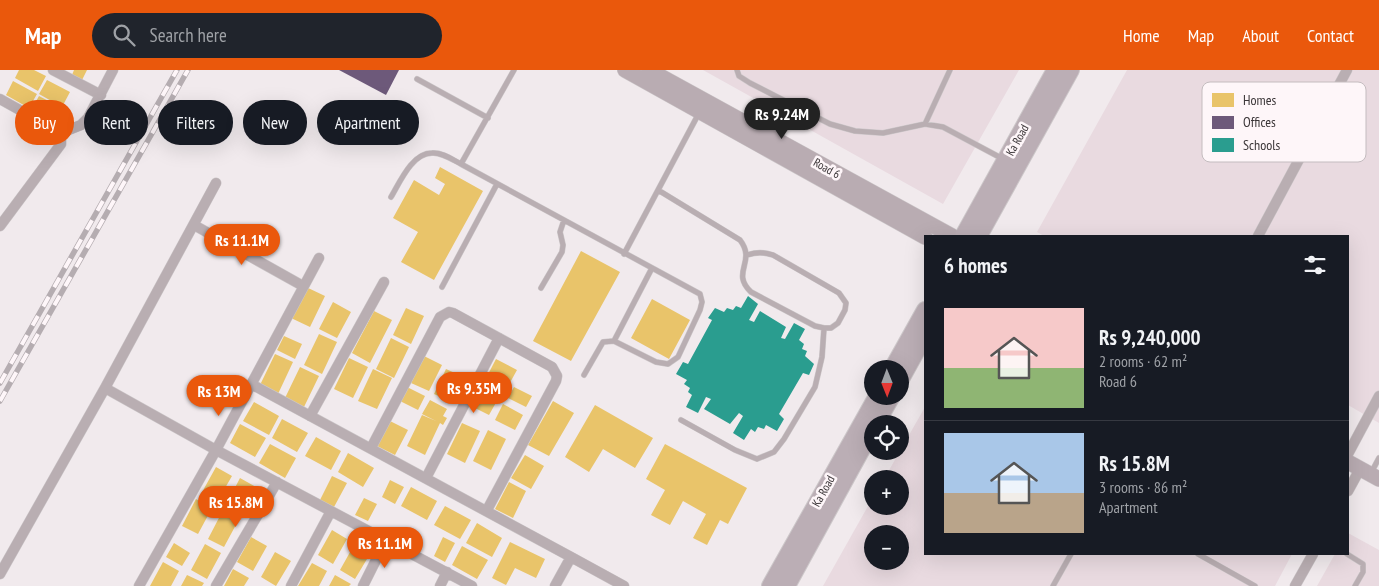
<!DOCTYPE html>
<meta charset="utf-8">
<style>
body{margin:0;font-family:"PT Sans Narrow",sans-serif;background:#20242c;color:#f1f3f6;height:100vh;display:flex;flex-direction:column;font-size:19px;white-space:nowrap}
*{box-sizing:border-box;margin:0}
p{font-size:16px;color:#9ea1a6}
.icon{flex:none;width:28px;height:28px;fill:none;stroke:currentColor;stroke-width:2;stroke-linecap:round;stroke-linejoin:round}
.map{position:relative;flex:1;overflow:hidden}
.sheet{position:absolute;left:924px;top:165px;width:425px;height:320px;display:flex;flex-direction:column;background:#171b24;border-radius:0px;box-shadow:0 5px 20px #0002}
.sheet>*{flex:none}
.guide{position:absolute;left:15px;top:30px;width:475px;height:45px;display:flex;gap:10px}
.needle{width:32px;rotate:179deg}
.buttons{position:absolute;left:864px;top:290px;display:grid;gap:10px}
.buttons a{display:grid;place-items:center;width:45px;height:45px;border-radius:50%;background:#171b24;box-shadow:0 5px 20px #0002;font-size:25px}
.price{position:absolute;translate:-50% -42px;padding:0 11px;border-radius:18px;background:#ea580c;color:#fff;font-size:16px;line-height:32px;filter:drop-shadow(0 1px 2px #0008)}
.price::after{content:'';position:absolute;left:50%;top:30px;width:15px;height:11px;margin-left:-8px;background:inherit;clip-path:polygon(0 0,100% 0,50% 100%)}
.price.selected{background:#222;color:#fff}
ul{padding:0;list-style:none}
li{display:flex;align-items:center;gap:15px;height:125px;padding:0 20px}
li+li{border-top:1px solid #363941}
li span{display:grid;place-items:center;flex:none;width:140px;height:100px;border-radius:0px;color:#555}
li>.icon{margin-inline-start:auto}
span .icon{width:60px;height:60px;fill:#fffc;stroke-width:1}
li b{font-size:21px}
h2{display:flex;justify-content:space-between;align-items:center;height:60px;padding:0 20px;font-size:21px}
.chip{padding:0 18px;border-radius:22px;background:#171b24;box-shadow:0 5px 20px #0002;font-size:18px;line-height:45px}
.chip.selected{background:#ea580c;color:#fff}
header{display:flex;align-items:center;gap:30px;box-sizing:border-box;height:70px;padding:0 25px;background:#ea580c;color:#fff}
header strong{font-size:24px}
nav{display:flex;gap:28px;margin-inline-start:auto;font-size:18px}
.search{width:350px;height:45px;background:#20242c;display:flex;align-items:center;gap:12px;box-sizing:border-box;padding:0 18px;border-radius:28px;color:#9ea1a6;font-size:19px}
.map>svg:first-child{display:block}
</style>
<header>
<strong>Map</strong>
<div class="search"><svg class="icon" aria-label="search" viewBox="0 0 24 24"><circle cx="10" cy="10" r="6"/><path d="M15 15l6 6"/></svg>Search here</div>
<nav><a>Home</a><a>Map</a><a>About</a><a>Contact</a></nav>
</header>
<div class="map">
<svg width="1379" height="516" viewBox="0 0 1379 516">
<rect width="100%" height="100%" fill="#f1eaed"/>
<path fill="#e9dae0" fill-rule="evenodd" d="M703,0h316l-76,134z
M1127,0h252v353l-31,-18v-169h-304l-7,-4z
M925,337v147h367l-17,32h-452l49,-87v7h28v-27h-16zM872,464h28v27h-28z
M1348,463l31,17v36h-62l18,-32h13z"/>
<path fill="#e9c46a" d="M19,0h15l12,6 -8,15 -23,-13z
M74,0h13l-5,10 -10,-5z
M47,10l23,12 -8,15 -23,-13z
M13,11l24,13 -8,14 -23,-13z
M39,26l23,12 -8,15 -23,-13z
M440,97l43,24 -49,89 -33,-18 17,-30 -25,-14 21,-38 25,15 6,-11 -10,-6z
M581,181l39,21 -49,89 -38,-20z
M306,217l19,9 -15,31 -19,-9z
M652,229l38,21 -21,39 -38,-21z
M333,232l18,10 -14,26 -18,-9z
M406,238l18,8 -13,28 -18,-9z
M374,241l18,9 -22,43 -18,-10z
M319,264l18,8 -15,32 -18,-9z
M284,266l18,8 -7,15 -18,-9z
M391,268l18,9 -15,31 -18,-9z
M275,284l18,8 -15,32 -18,-9z
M424,286l18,9 -13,26 -18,-8z
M349,288l19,9 -15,31 -19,-9z
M496,289l21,11 -15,27 -20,-11z
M300,297l19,9 -15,31 -19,-9z
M373,299l19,9 -15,31 -19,-8z
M446,299l18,8 -12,25 -18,-8z
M407,317l18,9 -7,14 -18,-9z
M514,317l18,9 -6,11 -18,-9z
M480,320l18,9 -9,16 -18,-9z
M430,330l17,9 -4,7 4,2 -4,7 -3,-2 -15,32 -18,-9 15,-31 14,6 -14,-7z
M553,331l21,12 -25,43 -21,-11z
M254,332l25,14 -10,19 -26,-14z
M503,334l20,11 -8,15 -20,-10z
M595,335l58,33 -18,30 -32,-19 -14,23 -24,-15z
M282,349l26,14 -11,19 -25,-14z
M390,351l18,9 -13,25 -18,-9z
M462,353l18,8 -15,32 -18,-9z
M240,354l26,14 -11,19 -25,-14z
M488,360l18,9 -15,31 -18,-9z
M316,367l25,14 -10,19 -26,-14z
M270,374l26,14 -11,20 -26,-15z
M665,374l82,44 -19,36 -8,-4 -13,25 -14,-7 13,-24 -23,-13 -13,24 -19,-10 14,-25 -19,-11z
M348,383l26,15 -11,19 -25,-15z
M525,385l19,11 -13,23 -20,-11z
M216,397l16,9 -15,26 -16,-8z
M332,406l15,7 -13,24 -14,-7z
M240,408l16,9 -14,26 -16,-8z
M390,410l14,7 -9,17 -13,-7z
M509,412l17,9 -13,27 -18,-9z
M411,417l26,14 -10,19 -26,-14z
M364,428l13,6 -9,17 -13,-6z
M196,429l16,9 -14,26 -16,-8z
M445,436l26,14 -11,19 -26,-14z
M222,442l16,9 -14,26 -16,-8z
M477,453l25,15 -10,19 -26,-14z
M332,460l15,9 -14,25 -15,-9z
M251,467l16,9 -14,25 -16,-9z
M443,467l12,6 -10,19 -11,-6z
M510,472l35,17 -9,19 -21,-10 -9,17 -14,-7z
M174,473l16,10 -8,13 -16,-9z
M205,474l16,9 -14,26 -16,-9z
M354,475l16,9 -15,25 -15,-9z
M462,476l26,14 -11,19 -25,-14z
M275,482l16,9 -15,25 -15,-9z
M163,492l16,9 -8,15h-21z
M312,493l15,8 -8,15h-21z
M233,499l16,9 -5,8h-20z
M187,505l17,8 -2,3h-21z
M335,505l16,9 -2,2h-20z"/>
<path fill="#6d597a" d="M339,0h60l-13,25z"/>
<path fill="#2a9d8f" d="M748,226l10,8 -9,16 5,2 6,-11 26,16 -5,11 4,1 9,-16 11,6 -6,11 5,4 -2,5 5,2 -2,5 9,8 -5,11 -6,-2 -24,41 5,5 -7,12 -11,-6 -2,4 -6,-2 -3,5 -4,-3 -7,11 -11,-7 10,-17 -4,-3 -9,11 -26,-15 7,-10 -5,-2 -8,16 -12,-6 6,-12 -4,-3 2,-4 -6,-4 3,-4 -11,-6 7,-12 5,2 24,-44 -4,-2 7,-10 9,4 3,-4 6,2 3,-4 5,2z"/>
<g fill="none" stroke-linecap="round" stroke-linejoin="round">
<defs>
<path id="lane" d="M737,0l2,6 11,7 80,41 25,7 28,2 42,-9 18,3 60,32
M417,9l71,39
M925,54l25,-54
M461,94l53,-94
M658,120l82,50c17,22 -10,32 11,52l64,34 9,2h7l7,-5 7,-13 1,-7 -7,-10 -66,-38c-10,-3 -16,-3 -26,0
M391,127c9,-15 21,-44 41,-44 10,-1 21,7 29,11l239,130 2,8 -2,8 -22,47 -10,7 -12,-2 -42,-21 38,-73
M624,184l75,-141
M442,217l55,-103
M541,218l21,-36 1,-7 -3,-13 4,-12
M584,305l19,-33 11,-1
M681,350l54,30 22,9 17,-7 10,-13 31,-52 7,-30 2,-29
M1371,403l8,-15
M1198,484l57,32
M1347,484l16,10v8l-8,14
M1053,516l18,-32"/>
<path id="street" d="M53,0l48,25
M0,29l61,34 20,-8 7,-7 25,-48
M194,155l109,61
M0,156l61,-82v-11
M1258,166l89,-166
M251,314l320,173 -16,29
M105,318l111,62 256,136
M310,346l74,-134
M371,378l69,-131 9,-5 4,1 99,54 5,9 -1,5 -69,129
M1348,384l31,-58
M426,408l73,-140
M1348,421l12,-22
M571,487l53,29
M0,504l105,-186 111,-205
M139,516l77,-136 103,-192
M216,516l61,-104
M291,516l40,-75
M363,516l23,-46
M440,516l7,-14
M1295,516l18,-32"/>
<path id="secondary" d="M625,0l300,167
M649,0l303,166
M1348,392l31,17"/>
<path id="primary" d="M963,166l92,-166
M979,166l92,-166
M892,299l33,-59
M900,311l25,-45
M876,354l16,-28
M770,516l107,-190
M787,516l85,-155"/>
</defs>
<use href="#lane" stroke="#ccc7c9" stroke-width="6"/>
<use href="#street" stroke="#ccc7c9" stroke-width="11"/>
<use href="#secondary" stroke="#ccc7c9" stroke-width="16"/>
<use href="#primary" stroke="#ccc7c9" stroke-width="18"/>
<use href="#lane" stroke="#b9aeb2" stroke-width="5"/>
<use href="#street" stroke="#b9aeb2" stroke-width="10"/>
<use href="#secondary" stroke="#b9acb2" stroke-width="15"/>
<use href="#primary" stroke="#bbaeb5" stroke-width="16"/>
<defs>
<path id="rail" d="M0,313l177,-313
M0,331l188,-331"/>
</defs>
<use href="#rail" stroke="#b5adb1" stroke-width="5.5"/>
<use href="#rail" stroke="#fef6f9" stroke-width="4" stroke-dasharray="11" stroke-linecap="butt"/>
</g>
<g text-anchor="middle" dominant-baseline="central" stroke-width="5" stroke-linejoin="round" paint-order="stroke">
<g font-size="12" fill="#3b3638" stroke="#fef6f9">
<text transform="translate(1017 70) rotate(-61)">Ka Road</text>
<text transform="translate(827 98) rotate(29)">Road 6</text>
<text transform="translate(823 421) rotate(-61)">Ka Road</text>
</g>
</g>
<rect x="1202" y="12" width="164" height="80" rx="8" fill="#fef6f9" stroke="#c4bcbf" stroke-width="1"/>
<rect x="1212" y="23" width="22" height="14" fill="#e9c46a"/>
<rect x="1212" y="46" width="22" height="13" fill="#6d597a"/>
<rect x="1212" y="68" width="22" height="14" fill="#2a9d8f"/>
<g font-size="14" fill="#3b3638">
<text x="1243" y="35">Homes</text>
<text x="1243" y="57">Offices</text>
<text x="1243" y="80">Schools</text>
</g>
</svg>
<div class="buttons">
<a><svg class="needle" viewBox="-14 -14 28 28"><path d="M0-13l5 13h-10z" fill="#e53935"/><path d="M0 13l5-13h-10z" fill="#9ea1a6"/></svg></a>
<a><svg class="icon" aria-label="locate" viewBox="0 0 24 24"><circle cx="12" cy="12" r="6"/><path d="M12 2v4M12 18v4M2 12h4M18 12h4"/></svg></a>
<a>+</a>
<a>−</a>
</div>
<b class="price selected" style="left:782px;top:70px">Rs 9.24M</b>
<b class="price" style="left:242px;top:196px">Rs 11.1M</b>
<b class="price" style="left:474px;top:344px">Rs 9.35M</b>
<b class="price" style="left:219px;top:347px">Rs 13M</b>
<b class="price" style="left:236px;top:458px">Rs 15.8M</b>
<b class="price" style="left:385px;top:499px">Rs 11.1M</b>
<div class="guide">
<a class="chip selected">Buy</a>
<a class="chip">Rent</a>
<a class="chip">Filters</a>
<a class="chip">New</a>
<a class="chip">Apartment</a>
</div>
<section class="sheet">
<h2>6 homes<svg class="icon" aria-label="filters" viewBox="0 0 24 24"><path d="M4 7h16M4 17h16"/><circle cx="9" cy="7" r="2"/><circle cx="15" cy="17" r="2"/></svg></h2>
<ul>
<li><span style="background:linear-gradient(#f6c9c9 60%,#8fb573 0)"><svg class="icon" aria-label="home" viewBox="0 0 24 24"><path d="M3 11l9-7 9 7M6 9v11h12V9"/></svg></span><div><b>Rs 9,240,000</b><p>2 rooms · 62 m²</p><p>Road 6</p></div></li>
<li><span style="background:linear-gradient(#a9c7e8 60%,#b9a48a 0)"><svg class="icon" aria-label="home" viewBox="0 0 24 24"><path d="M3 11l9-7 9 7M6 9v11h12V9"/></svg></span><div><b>Rs 15.8M</b><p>3 rooms · 86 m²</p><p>Apartment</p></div></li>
</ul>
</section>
</div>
